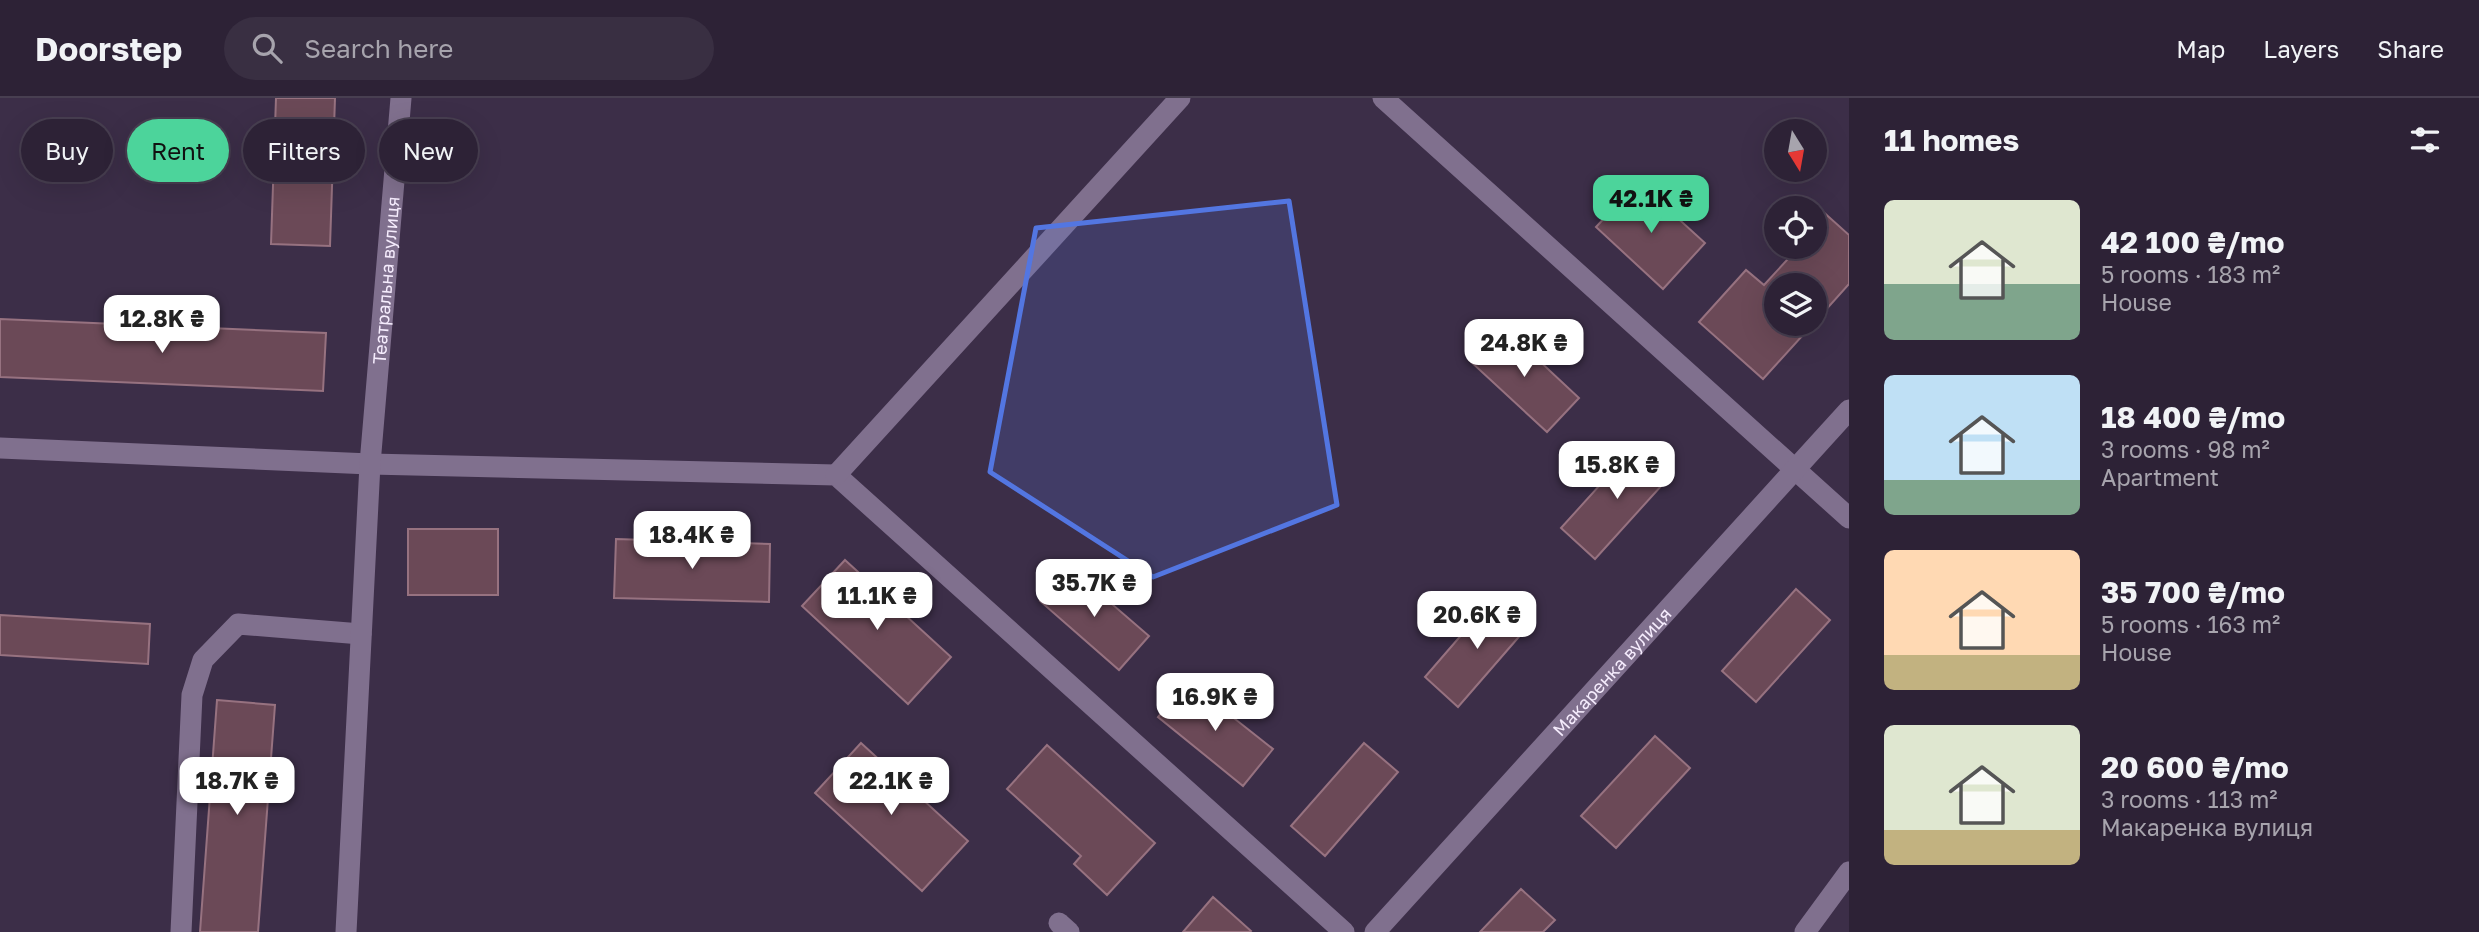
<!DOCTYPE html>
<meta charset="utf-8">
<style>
body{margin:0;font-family:"Golos Text",sans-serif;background:#392f42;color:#f1f3f6;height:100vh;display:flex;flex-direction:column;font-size:26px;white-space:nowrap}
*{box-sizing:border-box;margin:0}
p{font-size:23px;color:#a7a4ad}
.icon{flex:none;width:38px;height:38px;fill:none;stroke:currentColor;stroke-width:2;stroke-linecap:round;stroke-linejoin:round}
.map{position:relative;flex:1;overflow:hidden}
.side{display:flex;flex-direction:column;background:#2d2236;width:630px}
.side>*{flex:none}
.hud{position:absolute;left:21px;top:21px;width:665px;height:63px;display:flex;gap:14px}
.needle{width:46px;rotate:169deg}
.buttons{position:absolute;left:1764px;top:21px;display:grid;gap:14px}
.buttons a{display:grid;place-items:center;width:63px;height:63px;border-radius:50%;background:#2d2236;box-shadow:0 7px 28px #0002,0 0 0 2px #483f51;font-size:35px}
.price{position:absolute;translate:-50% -60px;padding:0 16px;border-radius:14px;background:#fff;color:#222;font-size:23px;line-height:46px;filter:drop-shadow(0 2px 4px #0008)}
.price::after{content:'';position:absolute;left:50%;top:42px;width:21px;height:16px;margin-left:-10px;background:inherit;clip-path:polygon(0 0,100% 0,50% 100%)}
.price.active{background:#4cd49b;color:#111}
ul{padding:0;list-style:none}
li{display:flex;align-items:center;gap:21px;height:175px;padding:0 35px}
li span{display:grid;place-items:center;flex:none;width:196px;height:140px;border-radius:10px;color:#555}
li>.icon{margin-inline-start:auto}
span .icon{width:84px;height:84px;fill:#fffc;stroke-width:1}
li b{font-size:30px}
h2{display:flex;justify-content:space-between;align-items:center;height:84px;padding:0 35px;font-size:30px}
.tag{padding:0 24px;border-radius:32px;background:#2d2236;box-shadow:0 7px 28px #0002,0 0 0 2px #483f51;font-size:24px;line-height:63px}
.tag.active{background:#4cd49b;color:#111}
header{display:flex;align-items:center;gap:42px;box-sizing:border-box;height:98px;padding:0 35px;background:#2d2236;border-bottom:2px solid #483f51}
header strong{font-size:33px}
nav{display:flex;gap:38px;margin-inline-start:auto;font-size:24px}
.search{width:490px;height:63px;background:#392f42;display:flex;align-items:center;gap:18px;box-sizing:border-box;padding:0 24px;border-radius:38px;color:#a7a4ad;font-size:26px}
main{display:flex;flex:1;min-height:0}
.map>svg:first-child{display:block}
</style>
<header>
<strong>Doorstep</strong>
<div class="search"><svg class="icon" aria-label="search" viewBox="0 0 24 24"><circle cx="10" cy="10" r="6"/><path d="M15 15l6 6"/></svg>Search here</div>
<nav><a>Map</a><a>Layers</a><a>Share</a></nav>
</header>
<main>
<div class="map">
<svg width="1849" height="834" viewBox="0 0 1849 834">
<rect width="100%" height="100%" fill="#3c2e48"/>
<path fill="#6b4957" stroke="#977280" stroke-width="2" d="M276,0h59l-5,148 -59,-2z
M1638,84l67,61 -42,46 -67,-62z
M1820,111l29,26v49l-34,38v-37h-39v39h37l-50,55 -64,-57 47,-52 18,15 35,-38h16v-32z
M0,221l326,14 -3,58 -323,-14z
M1501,227l78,73 -32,34 -78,-72z
M1638,345l34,31 -77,85 -34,-31z
M408,431h90v66h-90z
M616,441l154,5 -1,58 -155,-4z
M845,462l106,97 -43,47 -106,-98z
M1069,469l80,69 -30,34 -79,-69z
M1796,491l34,31 -74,82 -34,-31z
M1496,497l34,29 -72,83 -33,-30z
M0,517l150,9 -2,40 -148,-9z
M1187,583l86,68 -30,37 -85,-69z
M217,602l58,5 -17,227h-58z
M1655,638l35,32 -74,80 -35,-32z
M861,645l107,98 -46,50 -107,-98z
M1364,645l34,29 -73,84 -34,-30z
M1047,647l108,98 -48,52 -33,-31 7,-8 -74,-67z
M1521,791l34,31 -12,12h-63z
M1213,799l38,34 -1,1h-67z"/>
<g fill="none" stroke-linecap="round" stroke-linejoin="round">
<g stroke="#80708e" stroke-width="21">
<path d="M1383,0l466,420"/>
<path d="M0,350l370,16 466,11 508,457"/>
<path d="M836,377l344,-377"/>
<path d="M1059,825l10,9"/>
<path d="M181,834l11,-237 11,-35 35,-36 123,10"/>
<path id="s1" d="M346,834l24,-468 31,-366"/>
<path id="s2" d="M1375,834l474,-522"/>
<path d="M1805,834l44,-60"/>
</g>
</g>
<path fill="#5376e1" fill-opacity="0.2" stroke="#5376e1" stroke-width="5" stroke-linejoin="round" d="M1289,103l48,304 -184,72 -163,-105 46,-244z"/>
<g text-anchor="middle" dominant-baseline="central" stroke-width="7" stroke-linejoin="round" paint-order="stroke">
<g font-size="18" fill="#f5ecfd" stroke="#201925">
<text stroke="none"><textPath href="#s1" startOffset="653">Театральна вулиця</textPath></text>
<text stroke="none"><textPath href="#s2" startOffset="352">Макаренка вулиця</textPath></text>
</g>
</g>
</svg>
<div class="buttons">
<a><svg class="needle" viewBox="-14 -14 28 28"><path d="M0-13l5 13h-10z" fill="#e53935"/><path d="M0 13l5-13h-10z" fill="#a7a4ad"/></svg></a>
<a><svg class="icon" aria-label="locate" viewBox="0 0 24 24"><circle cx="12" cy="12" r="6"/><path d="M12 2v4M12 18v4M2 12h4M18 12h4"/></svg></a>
<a><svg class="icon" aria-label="layers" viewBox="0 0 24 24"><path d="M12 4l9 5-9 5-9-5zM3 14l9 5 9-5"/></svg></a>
</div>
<b class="price active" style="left:1651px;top:137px">42.1K ₴</b>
<b class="price" style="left:162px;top:257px">12.8K ₴</b>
<b class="price" style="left:1524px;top:281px">24.8K ₴</b>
<b class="price" style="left:1617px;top:403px">15.8K ₴</b>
<b class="price" style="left:692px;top:473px">18.4K ₴</b>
<b class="price" style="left:1094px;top:521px">35.7K ₴</b>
<b class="price" style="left:877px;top:534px">11.1K ₴</b>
<b class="price" style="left:1477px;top:553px">20.6K ₴</b>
<b class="price" style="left:1215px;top:635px">16.9K ₴</b>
<b class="price" style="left:237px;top:719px">18.7K ₴</b>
<b class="price" style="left:891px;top:719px">22.1K ₴</b>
<div class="hud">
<a class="tag">Buy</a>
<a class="tag active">Rent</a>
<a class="tag">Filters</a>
<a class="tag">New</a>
</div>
</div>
<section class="side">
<h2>11 homes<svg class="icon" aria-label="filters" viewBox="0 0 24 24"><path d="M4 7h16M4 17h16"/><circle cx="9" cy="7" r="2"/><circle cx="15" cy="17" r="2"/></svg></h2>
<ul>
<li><span style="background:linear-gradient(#dfe7d0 60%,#7fa58c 0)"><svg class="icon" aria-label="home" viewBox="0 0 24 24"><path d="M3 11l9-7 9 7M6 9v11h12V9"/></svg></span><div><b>42 100 ₴/mo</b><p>5 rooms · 183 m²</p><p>House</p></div></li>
<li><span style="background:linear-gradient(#bfe0f5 75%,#7fa58c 0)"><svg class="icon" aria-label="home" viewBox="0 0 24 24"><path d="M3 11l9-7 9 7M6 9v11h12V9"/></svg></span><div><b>18 400 ₴/mo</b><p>3 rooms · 98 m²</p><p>Apartment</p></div></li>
<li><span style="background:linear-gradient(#ffd9b3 75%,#c2b280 0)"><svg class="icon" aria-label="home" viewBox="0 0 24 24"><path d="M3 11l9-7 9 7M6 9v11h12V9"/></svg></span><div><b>35 700 ₴/mo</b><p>5 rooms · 163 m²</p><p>House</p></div></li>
<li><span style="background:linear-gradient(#dfe7d0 75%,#c2b280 0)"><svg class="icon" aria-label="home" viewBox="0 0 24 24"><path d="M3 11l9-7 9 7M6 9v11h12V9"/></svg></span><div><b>20 600 ₴/mo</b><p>3 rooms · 113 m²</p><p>Макаренка вулиця</p></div></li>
</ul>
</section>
</main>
